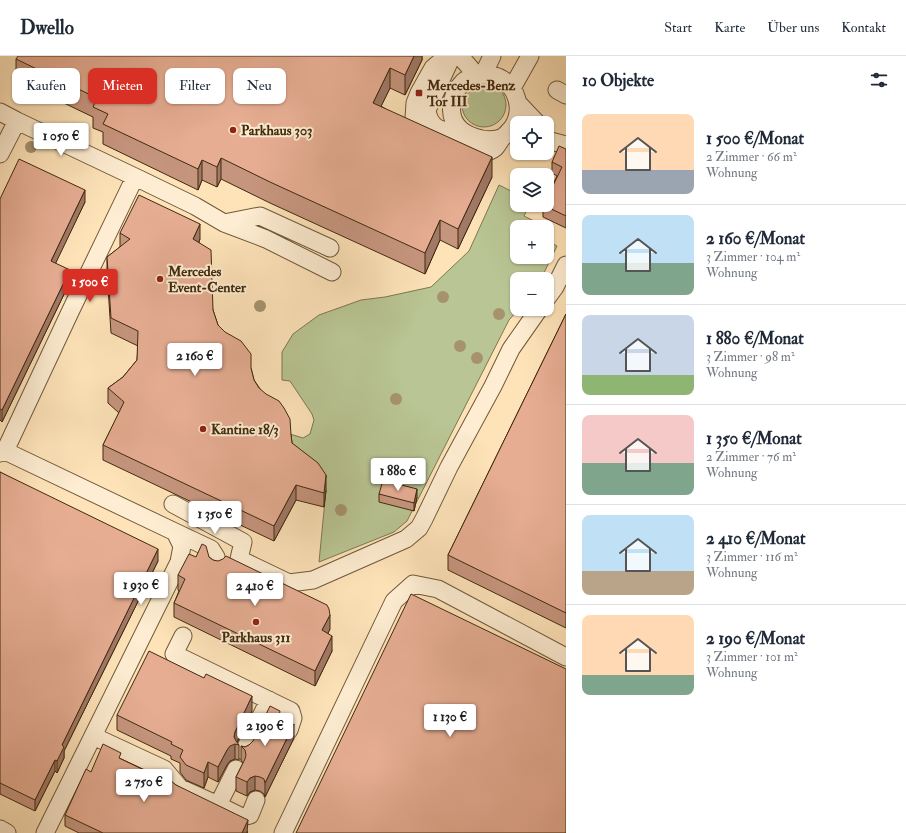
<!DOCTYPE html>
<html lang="de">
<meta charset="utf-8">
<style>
body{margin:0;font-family:"IM FELL Double Pica",serif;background:#f2f2f3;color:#1f2937;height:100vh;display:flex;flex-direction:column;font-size:15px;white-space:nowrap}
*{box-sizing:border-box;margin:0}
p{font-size:13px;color:#747a83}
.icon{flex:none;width:22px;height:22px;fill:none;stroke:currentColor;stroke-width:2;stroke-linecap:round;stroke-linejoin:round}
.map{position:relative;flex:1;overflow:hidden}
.details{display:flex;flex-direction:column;background:#fff;width:340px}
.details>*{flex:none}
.hud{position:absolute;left:12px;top:12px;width:380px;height:36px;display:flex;gap:8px}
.tools{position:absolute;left:510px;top:60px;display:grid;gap:8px}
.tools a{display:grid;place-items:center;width:44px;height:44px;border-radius:8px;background:#fff;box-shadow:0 1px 3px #0004;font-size:20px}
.price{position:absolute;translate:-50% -34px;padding:0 9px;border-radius:4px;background:#fff;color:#222;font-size:13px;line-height:26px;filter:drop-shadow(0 1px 2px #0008)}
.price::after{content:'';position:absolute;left:50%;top:24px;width:12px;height:9px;margin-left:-6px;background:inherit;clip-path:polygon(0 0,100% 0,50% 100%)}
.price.active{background:#d93025;color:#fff}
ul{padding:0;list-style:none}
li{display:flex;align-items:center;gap:12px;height:100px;padding:0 16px}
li+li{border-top:1px solid #e0e1e3}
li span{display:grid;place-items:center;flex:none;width:112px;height:80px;border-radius:8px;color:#555}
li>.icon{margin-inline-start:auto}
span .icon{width:48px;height:48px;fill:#fffc;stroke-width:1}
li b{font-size:17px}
h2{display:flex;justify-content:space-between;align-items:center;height:48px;padding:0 16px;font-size:17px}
.chip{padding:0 14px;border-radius:8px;background:#fff;box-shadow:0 1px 3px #0004;font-size:14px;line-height:36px}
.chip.active{background:#d93025;color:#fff}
header{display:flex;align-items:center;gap:24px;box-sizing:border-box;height:56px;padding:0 20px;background:#fff;border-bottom:1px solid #e0e1e3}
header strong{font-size:19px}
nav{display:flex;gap:22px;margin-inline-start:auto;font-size:14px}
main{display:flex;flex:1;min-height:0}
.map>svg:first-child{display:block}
</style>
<header>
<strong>Dwello</strong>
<nav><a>Start</a><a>Karte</a><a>Über uns</a><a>Kontakt</a></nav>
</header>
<main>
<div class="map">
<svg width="566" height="777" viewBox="0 0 566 777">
<rect width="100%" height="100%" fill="#fee3b9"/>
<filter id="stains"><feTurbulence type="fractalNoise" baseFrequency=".005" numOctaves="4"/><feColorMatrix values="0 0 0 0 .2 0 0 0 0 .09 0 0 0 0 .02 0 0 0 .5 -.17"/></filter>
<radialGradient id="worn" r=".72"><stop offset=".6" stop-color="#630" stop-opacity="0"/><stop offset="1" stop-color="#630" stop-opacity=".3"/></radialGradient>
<path fill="#b9c594" stroke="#7c7851" d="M462 49a22 22 0 1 1 44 0a22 22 0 1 1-44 0Z
M499,129l18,9v11h12l-5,11 16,8 -2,3h-21v30h30v-16l10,5 -16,33h-24v30h2l-10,11 -102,201 -13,11 -75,30 7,-72 -34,-32 -2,-24 13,4 7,-4 4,-14 -2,-6 -22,-33 -8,-1v-28l11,-18 26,-19 42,-15 24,-3 46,-10 38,-36z"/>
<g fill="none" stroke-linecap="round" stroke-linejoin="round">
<defs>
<path id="minor" d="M452,0l-25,54c3,22 19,21 37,24
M460,0l17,20
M483,19c5,0 10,0 15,2 20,9 26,34 14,51 -3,3 -6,7 -9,9 -6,3 -15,3 -21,2 -9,-2 -16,-4 -22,-10 -14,-13 -9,-35 3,-47 5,-5 13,-6 20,-7z
M483,19l9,-19
M512,32l18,-32
M557,34l9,5
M519,48l18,19
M0,56l17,9 118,56
M433,80l-16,-12 -3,-6 1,-15 4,-10 14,-25 14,-12
M547,84l19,5
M461,92c9,4 25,8 34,0 3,-3 5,-8 8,-11
M0,98l17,-33
M224,167l36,-7 70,32
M547,242l8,-11 11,-22
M5,395l66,-141 64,-133 60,29 29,17 42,16 66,33
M0,397l5,-2 170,81 7,14 -3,16 -134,271
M173,448l70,38 -4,17 50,24 24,-3 93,-41 13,-11 5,-9 25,-52 44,-81 18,-37 28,-40
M175,476l36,17 5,8 1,9
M183,580l-9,18 117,57 2,7 -4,12
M93,680l71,33 16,19 38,17 24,12 8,-2 6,-15
M244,695l25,-51
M218,749l18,-36
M0,773l7,4
M283,777l111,-232 19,-17 25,5 128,68"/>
</defs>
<use href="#minor" stroke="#705839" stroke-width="19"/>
<use href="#minor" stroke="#feedd2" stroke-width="17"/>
</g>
<g fill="#a6936e">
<circle cx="31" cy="91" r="6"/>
<circle cx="443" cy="241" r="6"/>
<circle cx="260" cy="250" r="6"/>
<circle cx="499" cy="258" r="6"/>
<circle cx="460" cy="290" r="6"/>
<circle cx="477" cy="302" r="6"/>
<circle cx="396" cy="343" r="6"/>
<circle cx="341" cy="454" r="6"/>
</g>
<path fill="#c6957e" stroke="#402a0e" d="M422,0v4l-17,35 -15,-7 -9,18 111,71 -34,72 -18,-9 -15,34 -155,-71 -49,-24 -4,8 -15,-7 -4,10 -95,-46v-12l-10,-4v-11l-77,-37v-21z
M566,93v79l-23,-11v-12l14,-29 -5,-3v-11z
M0,143l85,3 -30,61 15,19 -68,140 -2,-2z
M120,177l80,6 -1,3 14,68 5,15 33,43 3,12 37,55 1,8 34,47 -2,17 -28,-7 -22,41 -171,-81v-15l16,-32 -11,-10v-15l15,-11 14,-17 1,-14 -27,-13 -4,-61v-15l13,-10z
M566,258v314l-118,-58v-15z
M0,416l158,89 -94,190v7l-7,15 -2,-2 -20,40 -35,-17z
M379,438l38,3 -3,14 -35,-9z
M196,501h13l4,3 117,69 -2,4 4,18 -17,35 -141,-69v-14l5,-12 -1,-1v-15z
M252,655l-15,32 2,2v15l-4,-1 -5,2 -3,4 -9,17 -10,-5 -4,11 -18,-8 -6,-8v-9l-9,-4v-3l-54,-26v-15z
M280,663l2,4 12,15 -29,59 -1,-3 -4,-3 -5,-1 -5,2 -3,4 -11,-5v-14l7,-14 -2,-3v-14l4,1 4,-2z
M121,703l55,26 72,47 -1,1h-168l-14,-7v-11l26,-43z"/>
<path fill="#a17967" stroke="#402a0e" d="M414,0h8v4l-17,35v-20z
M390,12v20l-17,35v-20z
M492,101v20l-34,72v-20z
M221,102v21l-4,8v-20z
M202,104v20l-4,10v-21z
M85,134v12l-34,71v-12z
M440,164v20l-15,34v-21z
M200,168v15l-7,15v-15z
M70,214v12l-68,140v-12z
M326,419v15l-2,17v-14z
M296,429v15l-22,41v-15z
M417,433v8l-3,14v-8z
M158,493v12l-94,190v7l-7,15v-12l5,-16z
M330,559v14l-8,16v-15z
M332,580v15l-17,35v-15z
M252,640v15l-16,33h-1v15l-5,2 -3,4 -9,17v-15l16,-30 1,-5z
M294,668v14l-29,59v-14z
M55,704v11l-20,40v-11z
M208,706v15l-4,11v-15z
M255,720v14l-5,2 -3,4v-14l3,-4z
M248,764l-1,13h-5z"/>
<path fill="#e6ad93" stroke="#402a0e" d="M18,0h396l-9,19 -15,-7 -17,35 119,54 -34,72 -18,-9 -15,33 -155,-71 -49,-24 -4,9 -15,-7 -4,9 -95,-45 5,-10 -15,-7 4,-9 -81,-39z
M559,90l7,3v67l-23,-11h4v-7l15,-31 -10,-5z
M19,103l66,31 -34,71 19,9 -68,140 -2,-1v-210z
M139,139l61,29 -7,15 18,11 2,60 5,15 7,7 16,9 10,13v14l3,12 5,8 7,6 13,7 5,7 6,11 1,16 1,8 26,20 8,12 -2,18 -28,-8 -22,41 -171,-81 21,-43 -16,-14 15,-11 14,-17 1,-29 -27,-13 -4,-61 23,-18 -10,-6z
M566,258v299l-118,-58z
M0,416l158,77 -96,196 2,2 -7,14 -2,-1 -20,40 -35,-17z
M383,424l34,9 -3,14 -35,-9z
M202,488l4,2 3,11 4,3 5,1 5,-2 3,-3 101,49 2,4 1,6 -8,15 10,6 -17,35 -141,-68 11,-24 -7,-4 11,-21 7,3z
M411,538l155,75v164h-270z
M149,595l55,27 2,-4 46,22 -17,36 -1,5 2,4 3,4 -4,-1 -5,2 -3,4 -9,17 -10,-5 -4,11 -18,-8 -6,-8 3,-7 -12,-6 1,-2 -55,-27z
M270,650l10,5 -1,6 3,6 4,2 5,1 3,-2 -29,59 -1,-4 -4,-2 -5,-1 -5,2 -3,4 -11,-5 9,-18 1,-4 -1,-5 -4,-4 4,1 4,-2 4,-4z
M103,688l18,9 -2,5 50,24 1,-2 6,5 72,35 -6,13h-139l-38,-18 21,-46 5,3z"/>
<g fill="#8f2418" stroke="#feedd2" stroke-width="1.5">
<rect x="415" y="33" width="8" height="8" rx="2"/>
<circle cx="233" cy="74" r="4"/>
<circle cx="160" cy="223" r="4"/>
<circle cx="203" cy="373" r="4"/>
<circle cx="256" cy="566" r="4"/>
</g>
<g text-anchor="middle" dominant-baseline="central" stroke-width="4" stroke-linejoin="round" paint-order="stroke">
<g font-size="14" font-weight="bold" fill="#402a0e" stroke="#feedd2" text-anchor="start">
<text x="427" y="29">Mercedes-Benz<tspan x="427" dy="16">Tor III</tspan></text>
<text x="241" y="74">Parkhaus 303</text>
<text x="168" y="215">Mercedes<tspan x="168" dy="16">Event-Center</tspan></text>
<text x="211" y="373">Kantine 18/3</text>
<text x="256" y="581" text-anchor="middle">Parkhaus 311</text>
</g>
</g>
<rect width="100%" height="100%" filter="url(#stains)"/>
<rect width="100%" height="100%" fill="url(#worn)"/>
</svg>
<div class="tools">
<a><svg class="icon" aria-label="locate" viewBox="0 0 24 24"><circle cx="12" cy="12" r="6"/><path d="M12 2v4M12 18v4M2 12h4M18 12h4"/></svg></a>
<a><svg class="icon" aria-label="layers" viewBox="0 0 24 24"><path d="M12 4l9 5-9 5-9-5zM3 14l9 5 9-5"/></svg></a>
<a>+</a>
<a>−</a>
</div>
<b class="price" style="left:61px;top:101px">1 050 €</b>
<b class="price active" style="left:90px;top:247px">1 500 €</b>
<b class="price" style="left:195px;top:321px">2 160 €</b>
<b class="price" style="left:398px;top:436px">1 880 €</b>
<b class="price" style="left:215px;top:479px">1 350 €</b>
<b class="price" style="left:141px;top:550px">1 930 €</b>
<b class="price" style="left:255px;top:551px">2 410 €</b>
<b class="price" style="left:450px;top:682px">1 130 €</b>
<b class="price" style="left:265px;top:691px">2 190 €</b>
<b class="price" style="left:144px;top:747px">2 750 €</b>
<div class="hud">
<a class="chip">Kaufen</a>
<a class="chip active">Mieten</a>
<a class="chip">Filter</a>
<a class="chip">Neu</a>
</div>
</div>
<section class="details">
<h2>10 Objekte<svg class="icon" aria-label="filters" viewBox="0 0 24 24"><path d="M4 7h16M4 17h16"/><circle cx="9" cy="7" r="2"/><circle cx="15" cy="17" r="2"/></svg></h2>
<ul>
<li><span style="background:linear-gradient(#ffd9b3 70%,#9aa5b1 0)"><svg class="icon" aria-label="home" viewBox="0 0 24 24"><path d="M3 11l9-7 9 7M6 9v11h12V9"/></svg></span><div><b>1 500 €/Monat</b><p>2 Zimmer · 66 m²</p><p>Wohnung</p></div></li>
<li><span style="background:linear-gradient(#bfe0f5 60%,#7fa58c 0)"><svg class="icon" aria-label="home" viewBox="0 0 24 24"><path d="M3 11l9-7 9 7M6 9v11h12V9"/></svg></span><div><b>2 160 €/Monat</b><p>3 Zimmer · 104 m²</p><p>Wohnung</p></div></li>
<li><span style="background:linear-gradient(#c9d6e8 75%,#8fb573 0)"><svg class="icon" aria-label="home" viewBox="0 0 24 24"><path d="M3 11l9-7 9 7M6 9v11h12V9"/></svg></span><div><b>1 880 €/Monat</b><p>3 Zimmer · 98 m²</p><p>Wohnung</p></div></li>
<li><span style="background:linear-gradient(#f6c9c9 60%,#7fa58c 0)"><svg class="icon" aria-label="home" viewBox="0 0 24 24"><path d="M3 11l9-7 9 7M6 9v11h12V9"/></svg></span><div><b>1 350 €/Monat</b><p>2 Zimmer · 76 m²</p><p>Wohnung</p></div></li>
<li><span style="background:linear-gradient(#bfe0f5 70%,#b9a48a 0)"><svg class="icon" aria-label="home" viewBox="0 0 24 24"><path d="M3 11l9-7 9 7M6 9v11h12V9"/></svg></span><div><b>2 410 €/Monat</b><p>3 Zimmer · 116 m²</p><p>Wohnung</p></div></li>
<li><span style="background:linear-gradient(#ffd9b3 75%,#7fa58c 0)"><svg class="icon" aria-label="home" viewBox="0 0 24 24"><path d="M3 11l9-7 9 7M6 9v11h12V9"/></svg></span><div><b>2 190 €/Monat</b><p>3 Zimmer · 101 m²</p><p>Wohnung</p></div></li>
</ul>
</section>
</main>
